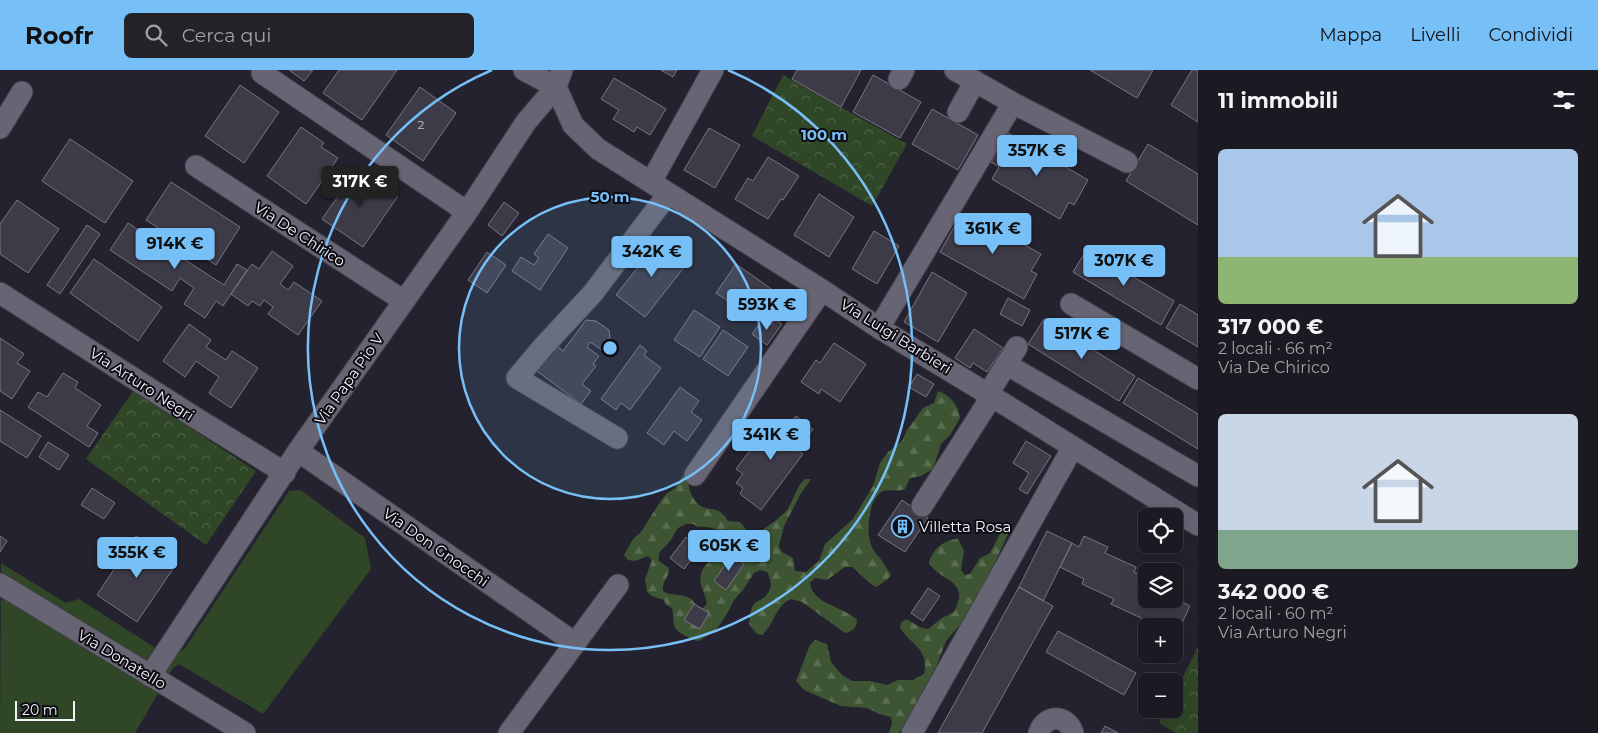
<!DOCTYPE html>
<html lang="it">
<meta charset="utf-8">
<style>
body{margin:0;font-family:Montserrat,sans-serif;background:#24232a;color:#f1f3f6;height:100vh;display:flex;flex-direction:column;font-size:19px;white-space:nowrap}
*{box-sizing:border-box;margin:0}
p{font-size:16px;color:#a0a1a5}
.icon{flex:none;width:28px;height:28px;fill:none;stroke:currentColor;stroke-width:2;stroke-linecap:round;stroke-linejoin:round}
.map{position:relative;flex:1;overflow:hidden}
.details{display:flex;flex-direction:column;background:#1b1a22;width:400px}
.details>*{flex:none}
.buttons{position:absolute;left:1138px;top:438px;display:grid;gap:10px}
.buttons a{display:grid;place-items:center;width:45px;height:45px;border-radius:8px;background:#1b1a22;box-shadow:0 5px 20px #0002,0 0 0 1px #393840;font-size:25px}
.scale{position:absolute;left:15px;bottom:12px;width:60px;box-sizing:border-box;padding-left:5px;border:2px solid #f2f1f9;border-top:0;font-size:14px;line-height:18px;white-space:nowrap;color:#f2f1f9;-webkit-text-stroke:4px #0d0c12;paint-order:stroke}
.price{position:absolute;translate:-50% -42px;padding:0 11px;border-radius:5px;background:#77bff7;color:#111;font-size:16px;line-height:32px;filter:drop-shadow(0 1px 2px #0008)}
.price::after{content:'';position:absolute;left:50%;top:30px;width:15px;height:11px;margin-left:-8px;background:inherit;clip-path:polygon(0 0,100% 0,50% 100%)}
.price.selected{background:#222;color:#fff}
ul{padding:0;list-style:none}
li{display:grid;align-content:center;gap:10px;height:265px;padding:0 20px}
li span{display:grid;place-items:center;height:155px;border-radius:8px;color:#555}
li>.icon{margin-inline-start:auto}
span .icon{width:90px;height:90px;fill:#fffc;stroke-width:1}
li b{font-size:21px}
h2{display:flex;justify-content:space-between;align-items:center;height:60px;padding:0 20px;font-size:21px}
header{display:flex;align-items:center;gap:30px;box-sizing:border-box;height:70px;padding:0 25px;background:#77bff7;color:#111}
header strong{font-size:24px}
nav{display:flex;gap:28px;margin-inline-start:auto;font-size:18px}
.search{width:350px;height:45px;background:#24232a;display:flex;align-items:center;gap:12px;box-sizing:border-box;padding:0 18px;border-radius:8px;color:#a0a1a5;font-size:19px}
main{display:flex;flex:1;min-height:0}
.map>svg:first-child{display:block}
</style>
<header>
<strong>Roofr</strong>
<div class="search"><svg class="icon" aria-label="search" viewBox="0 0 24 24"><circle cx="10" cy="10" r="6"/><path d="M15 15l6 6"/></svg>Cerca qui</div>
<nav><a>Mappa</a><a>Livelli</a><a>Condividi</a></nav>
</header>
<main>
<div class="map">
<svg width="1198" height="663" viewBox="0 0 1198 663">
<defs>
<pattern id="forest-firs" width="22" height="20" patternUnits="userSpaceOnUse" patternTransform="scale(1.25)"><rect width="22" height="20" fill="#3d5533"/><path d="M5 1l3.5 6h-7zM16 11l3.5 6h-7z" fill="#5a6e51"/></pattern>
<pattern id="park-crowns" width="20" height="18" patternUnits="userSpaceOnUse" patternTransform="scale(1.25)"><rect width="20" height="18" fill="#304727"/><path d="M2 6a3 3 0 1 1 6 0M12 15a3 3 0 1 1 6 0" fill="none" stroke="#4e6247"/></pattern>
</defs>
<rect width="100%" height="100%" fill="#24222e"/>
<path fill="#304727" d="M301,420l64,48 6,31 -108,145 -84,-50 -6,4 -38,65h-135l1,-170 65,40 13,-4 92,59 14,-10 104,-157z"/>
<path fill="url(#forest-firs)" fill-rule="evenodd" d="M938,321c12,4 21,15 22,27l-10,17 -9,9 -8,25 -12,7 -11,2 -5,11c-8,4 -20,-2 -26,5 -11,10 -14,43 -6,55 2,4 5,6 7,9 4,5 7,11 11,17l-4,5 -11,7c-10,-6 -16,-14 -24,-20h-7l-18,13 -12,-2 -5,5c3,22 34,23 47,37 -1,8 -3,11 -12,13l-43,-31 -11,-3c-16,7 -17,26 -29,36l-5,-1 -8,-10c1,-7 1,-14 5,-20 4,-4 10,-5 13,-10 6,-6 4,-16 0,-22l-7,-2 -6,3 -11,17 -9,10 -6,12 -12,18 -17,11c-6,-1 -10,-3 -15,-6 -14,-7 -9,-13 -12,-27l-6,-3 -2,-5 -12,-4 -5,-4 -2,-13 7,-19 -4,-4 -13,5 -7,-1 -4,-5 9,-16 8,-7 17,-27 8,-11 9,-6 13,-21c1,7 0,19 2,24 11,29 26,8 38,30l12,1 8,10 6,2c10,-4 26,-16 33,-24 7,-10 8,-22 18,-31h6l-11,16 -16,31 -5,20 3,6 11,6 2,13 11,1 13,-11 6,-17 28,-25 20,-33 7,-23 8,-11 14,-11 5,-11 16,-22 11,-5zM687,454h6l5,3c13,-2 20,5 31,4 6,24 -23,24 -28,43 -3,10 5,20 6,30l-4,4c-9,-2 -9,-9 -16,-11 -8,-3 -16,-1 -24,-6 -1,-11 7,-14 6,-23l-10,-7c-2,-11 5,-12 11,-20 7,-9 4,-13 17,-17z
M1005,458l4,4 -31,67 -15,22 -17,20 -14,37 -23,44 -11,11h-9l3,-10 -1,-6 -12,-3 -12,-6 -26,-2 -37,-16 -8,-9 14,-36 5,-5 12,4 4,18 11,13 10,6h18l17,4 11,-5h15l11,-6c4,-18 -4,-25 -16,-36 -3,-3 -5,-7 -8,-10l1,-5 5,-4 16,9 6,1 14,-11 12,-6c17,-34 -12,-28 -25,-49 3,-13 15,-24 29,-24l6,12 -3,19 4,5 5,-1 10,-16 10,-5 11,-21z"/>
<path fill="url(#park-crowns)" d="M783,5l124,69 -35,62 -120,-70z
M133,321l123,80 -50,74 -120,-86z
M1198,577v86h-22l-17,-10 7,-14h8v-14z"/>
<path fill="#3d3b48" stroke="#787584" d="M289,0h24l-9,11z
M339,0h58l-35,50 -39,-27z
M661,0h16l-4,7z
M797,0h64l-20,37 -49,-28z
M1090,0h63l-16,28z
M1192,0h6v52l-27,-17z
M873,5l48,27 -21,36 -47,-26z
M614,8l52,31 -16,26 -13,-8 -3,5 -21,-13 6,-9 -18,-11z
M240,15l39,27 -35,51 -39,-27z
M420,17l36,26 -33,48 -37,-26z
M932,39l46,26 -20,35 -46,-26z
M301,57l23,16 -3,4 17,11 -32,46 -39,-28z
M709,58l31,17 -25,43 -31,-18z
M1008,63l80,47 -14,25 -5,-3 -9,17 -68,-40 7,-12 -8,-5z
M70,69l63,42 -28,42 -63,-42z
M1148,74l50,30v51l-72,-44z
M768,87l31,19 -16,24 -2,-1 -13,20 -33,-20 13,-21 5,3z
M358,98l40,28 -35,51 -41,-28z
M171,112l69,45 -24,38 -70,-45z
M819,124l35,23 -25,40 -35,-22z
M17,130l42,29 -31,44 -28,-19v-30z
M504,132l15,11 -17,23 -14,-11z
M971,145l70,39 -10,17 6,3 -13,25 -84,-47 17,-30 7,4z
M128,153l96,62 13,-21 10,6 -24,36 -7,-5 -11,17 -21,-14 10,-16 -14,-10 -8,13 -62,-41z
M87,155l13,9 -40,60 -13,-9z
M874,161l25,15 -22,38 -25,-15z
M548,164l20,14 -28,42 -28,-19 9,-14 13,8 5,-7 -5,-4z
M660,169l29,22 -44,56 -29,-22z
M1087,179l87,52 -13,24 -88,-53z
M272,181l21,15 -13,18 8,6 6,-8 28,19 -24,34 -30,-21 5,-7 -9,-7 -4,6 -8,-5 -4,5 -17,-12 21,-30 7,5z
M487,182l19,13 -19,28 -19,-13z
M94,189l68,48 -24,34 -68,-48z
M736,194l41,29 -19,28 -42,-28z
M932,202l35,21 -29,49 -34,-20z
M1008,228l22,12 -8,16 -22,-12z
M1180,234l18,11v32l-32,-19z
M694,240l26,17 -20,30 -26,-17z
M763,249l8,6 4,-6 7,5 -15,21 -15,-11z
M1044,249l91,57 -16,25 -91,-57z
M586,250l10,1 13,9 1,9 -8,11 -12,-8 -3,5 12,9 -6,8 3,2 -14,18 9,7 -10,13 -44,-33 19,-26 7,6z
M189,254l22,16 -5,7 20,13 6,-9 26,17 -27,40 -22,-15 10,-16 -23,-16 -11,16 -22,-16z
M974,259l29,19 -16,24 -14,-9 -3,5 -15,-10z
M723,260l25,17 -20,29 -25,-17z
M0,268l24,16 -7,9 13,8 -18,28 -12,-8z
M834,273l32,21 -26,38 -19,-13 -2,5 -18,-12 15,-22 4,3z
M640,275l7,6 -3,4 17,13 -31,42 -9,-7 -5,7 -15,-11z
M63,303l15,9 -3,6 26,17 -14,21 11,7 -9,14 -61,-40 10,-15 9,5z
M917,304l17,10 -8,13 -17,-10z
M1138,308l60,36v35l-75,-46z
M680,317l19,14 -8,11 11,8 -15,21 -13,-10 -10,14 -17,-12z
M0,340l41,26 -14,22 -27,-17z
M796,346l17,13 -15,21 5,4 -42,56 -21,-16 3,-6 -7,-5 7,-9 -7,-5 36,-48 12,9z
M1026,371l25,15 -24,38 -8,-5 10,-16 -16,-10z
M48,372l21,13 -10,15 -20,-13z
M92,418l23,15 -11,16 -23,-14z
M902,430l26,18 -23,34 -27,-17z
M1047,461l25,12 -29,58 -24,-14z
M0,466l7,5 -7,11z
M136,466l41,27 -40,59 -40,-27z
M1084,466l24,11 -3,6 31,14 -2,5 12,6v21l28,-1 16,8 -16,34v-14h-16l-47,-22 3,-5 -32,-15 2,-5 -24,-12 12,-24 7,4z
M686,467l14,11 -16,21 -14,-11z
M732,485l12,9 -18,26 -12,-9z
M1019,517l34,19 -71,127h-44z
M928,518l12,8 -17,25 -12,-8z
M694,534l15,9 -9,16 -16,-9z
M1058,561l78,42 -12,22 -78,-43z
M1105,656l13,7h-17z"/>
<g fill="none" stroke-linecap="round" stroke-linejoin="round">
<defs>
<path id="minor" d="M524,0l32,17
M562,0l-6,17 17,38 25,24 224,141 57,38 109,66 210,131
M955,0l58,33 114,59
M262,3l205,139
M899,9l5,-9
M958,42l17,-31
M0,58l22,-36
M196,96l208,135
M651,112l62,-112
M0,223l191,122 94,58
M1071,234l127,75
M879,258l134,-225
M1006,294l192,112
M988,324l29,-47
M617,368l-100,-60 26,-31 50,-54 75,-99
M298,381l277,192
M695,405l127,-185
M922,436l70,-110
M0,514l245,149
M150,606l148,-225 169,-239 59,-90 30,-35
M509,663l109,-148
M912,663l161,-286
M1039,663c6,-19 28,-19 34,0"/>
</defs>
<use href="#minor" stroke="#403e48" stroke-width="23"/>
<use href="#minor" stroke="#676573" stroke-width="21"/>
</g>
<circle cx="610" cy="278" r="151" fill="#77bff7" fill-opacity=".12"/>
<g fill="none" stroke="#77bff7" stroke-width="2.5">
<circle cx="610" cy="278" r="151"/>
<path d="M728 0A302 302 0 1 1 492 0"/>
</g>
<defs>
<symbol id="building-ring" viewBox="-11 -11 22 22"><circle r="9.5" fill="#0d0c12" stroke="#77bff7" stroke-width="1.5"/><path d="M-4-6H4V6H1V3H-1V6H-4ZM-2.5-4.3h1.7v1.8h-1.7ZM.8-4.3h1.7v1.8H.8ZM-2.5-1h1.7V.8h-1.7ZM.8-1h1.7V.8H.8Z" fill="#77bff7"/></symbol>
</defs>
<g fill-rule="evenodd">
<use href="#building-ring" x="890" y="444" width="25" height="25"/>
</g>
<g text-anchor="middle" dominant-baseline="central" stroke-width="4" stroke-linejoin="round" paint-order="stroke">
<g font-size="12" fill="#c5c4cd">
<text x="421" y="54">2</text>
</g>
<g font-size="15" fill="#f2f1f9" stroke="#0d0c12">
<text transform="translate(300 164) rotate(33)">Via De Chirico</text>
<text transform="translate(896 266) rotate(32)">Via Luigi Barbieri</text>
<text transform="translate(349 309) rotate(-55)">Via Papa Pio V</text>
<text transform="translate(142 314) rotate(33)">Via Arturo Negri</text>
<text transform="translate(436 477) rotate(35)">Via Don Gnocchi</text>
<text transform="translate(122 589) rotate(31)">Via Donatello</text>
</g>
<g font-size="15" fill="#f2f1f9" stroke="#0d0c12" text-anchor="start">
<text x="919" y="456">Villetta Rosa</text>
</g>
</g>
<circle cx="610" cy="278" r="8" fill="#77bff7" stroke="#0d0c12" stroke-width="2.5"/>
<g font-size="15" text-anchor="middle" font-weight="bold" fill="#77bff7" stroke="#0d0c12" stroke-width="4" stroke-linejoin="round" paint-order="stroke">
<text x="824" y="70">100 m</text>
<text x="610" y="132">50 m</text>
</g>
</svg>
<div class="buttons">
<a><svg class="icon" aria-label="locate" viewBox="0 0 24 24"><circle cx="12" cy="12" r="6"/><path d="M12 2v4M12 18v4M2 12h4M18 12h4"/></svg></a>
<a><svg class="icon" aria-label="layers" viewBox="0 0 24 24"><path d="M12 4l9 5-9 5-9-5zM3 14l9 5 9-5"/></svg></a>
<a>+</a>
<a>−</a>
</div>
<div class="scale">20 m</div>
<b class="price" style="left:1037px;top:107px">357K €</b>
<b class="price selected" style="left:360px;top:138px">317K €</b>
<b class="price" style="left:993px;top:185px">361K €</b>
<b class="price" style="left:175px;top:200px">914K €</b>
<b class="price" style="left:652px;top:208px">342K €</b>
<b class="price" style="left:1124px;top:217px">307K €</b>
<b class="price" style="left:767px;top:261px">593K €</b>
<b class="price" style="left:1082px;top:290px">517K €</b>
<b class="price" style="left:771px;top:391px">341K €</b>
<b class="price" style="left:729px;top:502px">605K €</b>
<b class="price" style="left:137px;top:509px">355K €</b>
</div>
<section class="details">
<h2>11 immobili<svg class="icon" aria-label="filters" viewBox="0 0 24 24"><path d="M4 7h16M4 17h16"/><circle cx="9" cy="7" r="2"/><circle cx="15" cy="17" r="2"/></svg></h2>
<ul>
<li><span style="background:linear-gradient(#a9c7e8 70%,#8fb573 0)"><svg class="icon" aria-label="home" viewBox="0 0 24 24"><path d="M3 11l9-7 9 7M6 9v11h12V9"/></svg></span><div><b>317 000 €</b><p>2 locali · 66 m²</p><p>Via De Chirico</p></div></li>
<li><span style="background:linear-gradient(#c9d6e8 75%,#7fa58c 0)"><svg class="icon" aria-label="home" viewBox="0 0 24 24"><path d="M3 11l9-7 9 7M6 9v11h12V9"/></svg></span><div><b>342 000 €</b><p>2 locali · 60 m²</p><p>Via Arturo Negri</p></div></li>
</ul>
</section>
</main>
